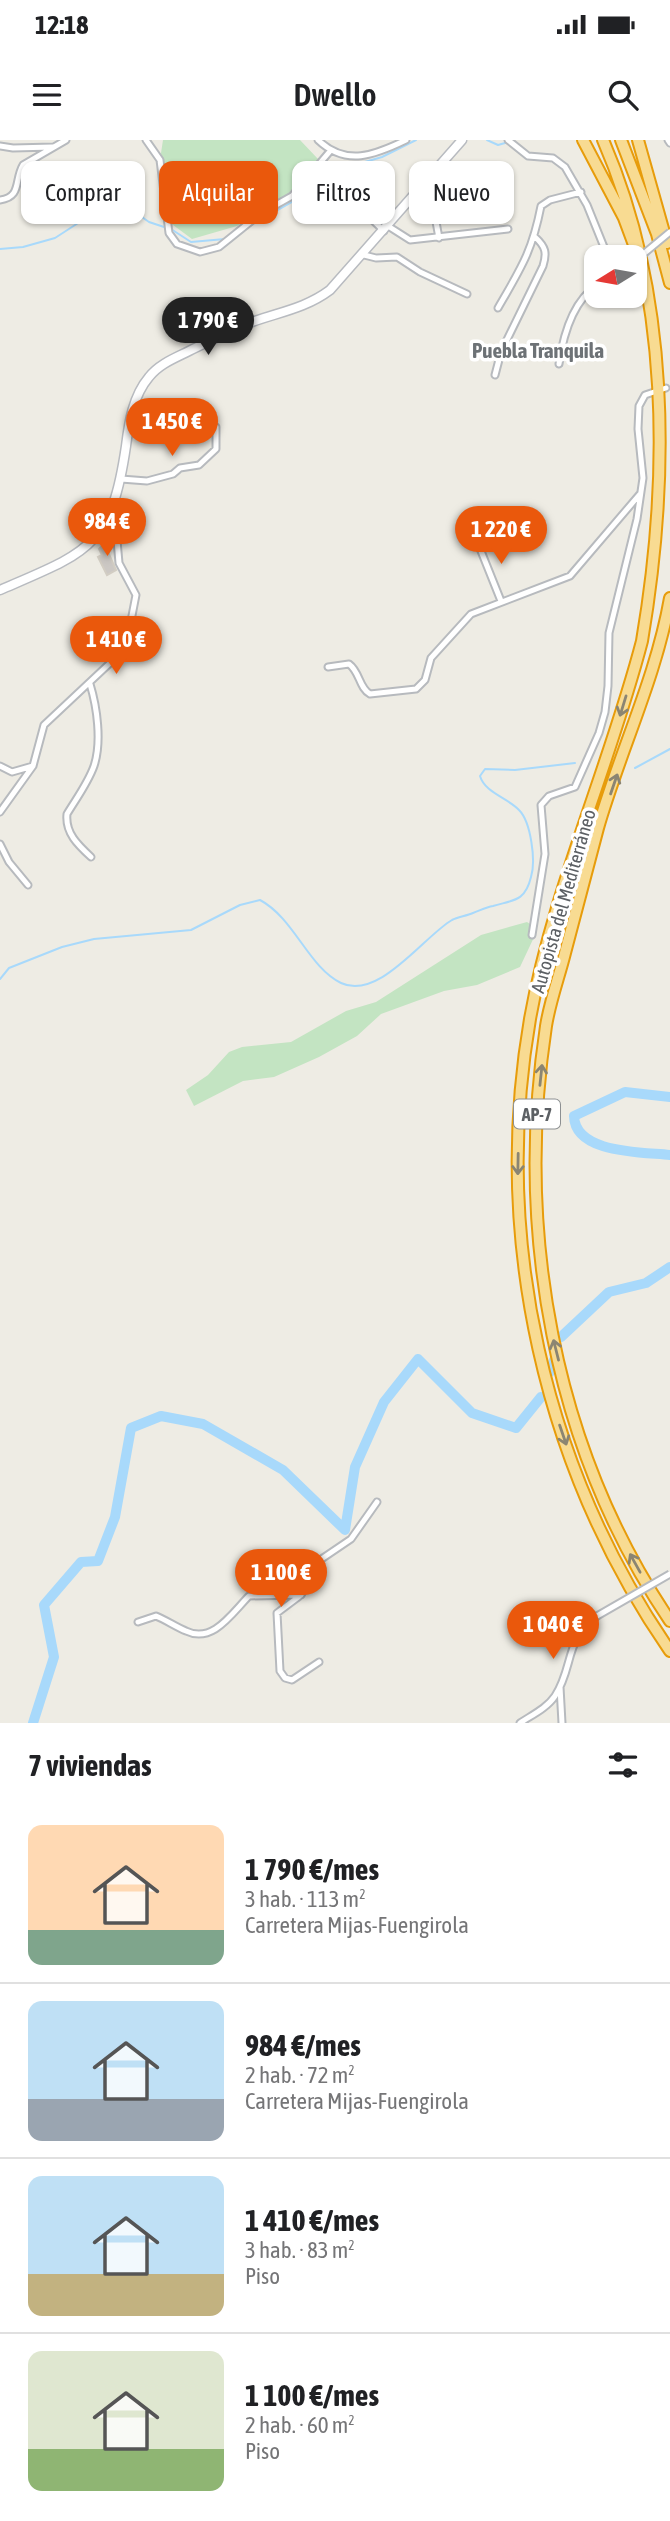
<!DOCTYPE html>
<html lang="es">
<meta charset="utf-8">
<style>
body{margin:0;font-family:"Asap Condensed",sans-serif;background:#f6f6f6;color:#202124;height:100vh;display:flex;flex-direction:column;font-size:26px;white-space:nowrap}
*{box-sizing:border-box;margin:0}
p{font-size:23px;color:#757577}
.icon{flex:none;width:38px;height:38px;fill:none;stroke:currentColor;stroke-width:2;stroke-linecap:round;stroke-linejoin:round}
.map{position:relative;height:1583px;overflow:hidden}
.sheet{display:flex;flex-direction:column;background:#fff;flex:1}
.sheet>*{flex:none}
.guide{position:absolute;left:21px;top:21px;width:628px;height:63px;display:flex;gap:14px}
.needle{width:46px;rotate:259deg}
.controls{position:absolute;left:584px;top:105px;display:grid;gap:14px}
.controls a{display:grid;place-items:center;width:63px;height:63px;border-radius:14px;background:#fff;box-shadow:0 2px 5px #0004;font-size:35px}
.price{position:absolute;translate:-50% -60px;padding:0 16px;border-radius:24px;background:#ea580c;color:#fff;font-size:23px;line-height:46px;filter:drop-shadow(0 2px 4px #0008)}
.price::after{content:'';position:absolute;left:50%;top:42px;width:21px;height:16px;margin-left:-10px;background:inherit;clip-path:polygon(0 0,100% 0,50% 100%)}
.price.current{background:#222;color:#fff}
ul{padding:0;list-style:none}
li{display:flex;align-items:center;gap:21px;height:175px;padding:0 28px}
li+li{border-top:2px solid #e0e0e0}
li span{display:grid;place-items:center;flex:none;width:196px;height:140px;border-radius:14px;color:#555}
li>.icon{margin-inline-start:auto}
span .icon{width:84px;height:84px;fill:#fffc;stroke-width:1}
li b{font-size:30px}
h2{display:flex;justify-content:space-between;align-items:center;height:84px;padding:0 28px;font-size:30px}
.pill{padding:0 24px;border-radius:14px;background:#fff;box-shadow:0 2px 5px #0004;font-size:24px;line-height:63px}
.pill.current{background:#ea580c;color:#fff}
.status{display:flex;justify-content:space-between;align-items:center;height:49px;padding:0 35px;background:#fff;direction:ltr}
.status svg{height:19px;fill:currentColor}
header{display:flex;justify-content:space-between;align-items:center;height:91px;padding:0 28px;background:#fff;font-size:32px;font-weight:600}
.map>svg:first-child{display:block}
</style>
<div class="status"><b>12:18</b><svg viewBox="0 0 49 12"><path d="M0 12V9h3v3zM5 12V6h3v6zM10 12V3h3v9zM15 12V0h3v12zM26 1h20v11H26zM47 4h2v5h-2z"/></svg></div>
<header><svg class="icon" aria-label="menu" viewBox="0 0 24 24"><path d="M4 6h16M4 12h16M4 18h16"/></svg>Dwello<svg class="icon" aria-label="search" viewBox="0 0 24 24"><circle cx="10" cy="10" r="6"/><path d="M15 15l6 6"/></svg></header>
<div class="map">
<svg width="670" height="1583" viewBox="0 0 670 1583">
<rect width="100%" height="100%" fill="#eeece4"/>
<path fill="#c3e4c2" d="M163,0h137l18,19 -30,35 -51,32 -45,13 -23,-17 -8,-69z
M527,782l6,4 3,7 -16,34 -43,18 -33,6 -63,23 -24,22 -38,21 -45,20 -31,4 -49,25 -8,-16 22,-15 21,-23 13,-5 49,-5 55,-31 30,-9 105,-67z"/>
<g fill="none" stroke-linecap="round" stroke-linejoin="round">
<path stroke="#a8d9fb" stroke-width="2" d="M487,0l11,5 7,-2
M251,85l48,-27 28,-25 55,-16 34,-17
M171,89l20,13 34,-3
M0,109l23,-2 32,-9 54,-35 23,7 17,12 15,5
M635,628l35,-19
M0,839l9,-11 53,-21 32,-8 97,-9 49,-25 20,-5c34,18 49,68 81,83 38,18 83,-47 111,-63 6,-3 14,-4 21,-7 6,-2 13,-6 20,-7 20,-6 32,-4 38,-29 5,-16 0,-55 -12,-67 -11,-12 -34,-17 -39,-34l5,-7 30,1 60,-7"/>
<path stroke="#a8d9fb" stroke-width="10" d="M670,957l-45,-5 -51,24c1,38 69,36 96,39
M561,1197l48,-45 37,-9 24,-16
M550,1232l4,-12
M33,1583l21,-66 -10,-52 37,-43 17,-1 17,-44 16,-89 30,-12 42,8 80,46 62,60 10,-63 29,-65 34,-43 54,54 44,15 25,-31"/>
</g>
<path fill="#ccc8c4" stroke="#d2cdc3" stroke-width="2" d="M109,400l3,7 -4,5 8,18 -9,5 -9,-18 4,-2 -3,-6z"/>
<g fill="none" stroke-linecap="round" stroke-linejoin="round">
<defs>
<path id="minor" d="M146,0l14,20 9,73 8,11 23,8 19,-5 41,-33 32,-18 39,-46
M318,0c28,27 57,15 88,0
M508,0l20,16 25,2 12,9 22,38 21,52
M668,0l2,3
M0,6l13,2 40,-1
M417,53l17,18 5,27
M0,60c22,-3 14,-20 23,-35l43,-25
M352,60l32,31
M330,69l51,-21 8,1
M388,86l22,14 98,-11
M364,115l12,3 21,-1 23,15 47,22
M498,168c23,-40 34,-56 43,-102l9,-6 31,-8
M559,224c4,-28 13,-62 38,-79
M495,235l6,-23 42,-86c4,-13 3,-19 -8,-29
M121,339l26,2 26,-7 7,-6 19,-3 17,-16v-22
M477,401l24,60
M328,527l21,-3c11,8 10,24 21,30l46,-5 9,-9 6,-22 40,-44 99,-38 70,-82
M90,544c7,23 12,58 4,82 -6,17 -18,33 -27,48 -2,19 11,31 24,43
M0,626l12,6 21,-6
M0,672l33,-46 11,-41 65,-61 20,-33 7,-36 -17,-32 -3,-34 -6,-14
M0,704l9,18 19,23
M532,795l13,-81 -4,-49 8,-9 26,-9 24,-54 6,-21 3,-26 1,-53 28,-114 6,-41 -5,-49 1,-23 6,-11 21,-7
M301,1455l-24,18 3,58 5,7 7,2 27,-18
M138,1482l18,-6c10,4 20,11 30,15 27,13 46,-18 63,-35l52,-1 19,-35 31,-21 26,-37
M560,1547l2,36
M520,1583c12,-8 27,-15 35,-27 19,-29 9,-56 42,-80"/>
<path id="secondary" d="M0,450c88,-38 111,-42 126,-144 3,-24 7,-50 23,-69 10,-13 26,-19 40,-26 21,-10 41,-21 63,-29 28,-10 54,-14 78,-32l132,-150"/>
<path id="motorway" d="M583,0l41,78 16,43
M603,0c67,154 67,336 39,501 -33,127 -89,248 -112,378 -38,219 14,450 140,632
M621,0l36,94 13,49
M638,0l29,103
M670,458c-14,80 -50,153 -72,230 -11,42 -22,84 -33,125 -6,24 -15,48 -19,73 -31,204 7,422 124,595"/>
</defs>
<use href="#minor" stroke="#b7babe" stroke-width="9"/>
<use href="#secondary" stroke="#b8bbc0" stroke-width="11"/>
<use href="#motorway" stroke="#e79c0b" stroke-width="14"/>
<use href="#minor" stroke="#fff" stroke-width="5"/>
<use href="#secondary" stroke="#fff" stroke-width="8"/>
<use href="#motorway" stroke="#f8db92" stroke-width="10"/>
<defs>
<path id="minor-bridge" d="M635,121l35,-29
M597,1476l73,-42"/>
</defs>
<use href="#minor-bridge" stroke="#b7babe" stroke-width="9" stroke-linecap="butt"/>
<use href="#minor-bridge" stroke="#fff" stroke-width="5"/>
</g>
<defs><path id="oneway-shaft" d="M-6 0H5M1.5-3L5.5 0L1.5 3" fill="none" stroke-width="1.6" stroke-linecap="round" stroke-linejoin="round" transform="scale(1.75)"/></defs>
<g stroke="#8b8572">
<use href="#oneway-shaft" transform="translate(623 566) rotate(107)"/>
<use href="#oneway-shaft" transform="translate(614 644) rotate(-71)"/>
<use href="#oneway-shaft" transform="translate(541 935) rotate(-84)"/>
<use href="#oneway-shaft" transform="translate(518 1024) rotate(91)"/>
<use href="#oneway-shaft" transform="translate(556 1210) rotate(-104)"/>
<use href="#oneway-shaft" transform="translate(563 1295) rotate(71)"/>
<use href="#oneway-shaft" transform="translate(635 1423) rotate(-119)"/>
</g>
<g text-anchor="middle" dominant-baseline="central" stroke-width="7" stroke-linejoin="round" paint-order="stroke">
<rect fill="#fff" stroke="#8d9092" stroke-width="2" x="514" y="959.5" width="46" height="29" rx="5"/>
<g font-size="18" font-weight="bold" fill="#5c6064">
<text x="537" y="974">AP-7</text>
</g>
<g font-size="19" fill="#5c6064" stroke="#fff">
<text transform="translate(563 761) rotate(-74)">Autopista del Mediterráneo</text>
</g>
<g font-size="21" font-weight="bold" fill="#6d7276" stroke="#fff">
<text x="538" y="210">Puebla Tranquila</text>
</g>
</g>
</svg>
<div class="controls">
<a><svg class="needle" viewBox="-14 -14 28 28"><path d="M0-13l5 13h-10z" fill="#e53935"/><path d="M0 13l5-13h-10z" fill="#757577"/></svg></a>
</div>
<b class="price current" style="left:208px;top:217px">1 790 €</b>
<b class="price" style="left:172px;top:318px">1 450 €</b>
<b class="price" style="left:107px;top:418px">984 €</b>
<b class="price" style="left:501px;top:426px">1 220 €</b>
<b class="price" style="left:116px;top:536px">1 410 €</b>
<b class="price" style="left:281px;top:1469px">1 100 €</b>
<b class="price" style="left:553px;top:1521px">1 040 €</b>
<div class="guide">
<a class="pill">Comprar</a>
<a class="pill current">Alquilar</a>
<a class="pill">Filtros</a>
<a class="pill">Nuevo</a>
</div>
</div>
<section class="sheet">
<h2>7 viviendas<svg class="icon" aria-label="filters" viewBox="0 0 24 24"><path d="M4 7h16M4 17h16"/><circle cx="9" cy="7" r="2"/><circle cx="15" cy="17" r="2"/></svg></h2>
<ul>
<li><span style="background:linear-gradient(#ffd9b3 75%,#7fa58c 0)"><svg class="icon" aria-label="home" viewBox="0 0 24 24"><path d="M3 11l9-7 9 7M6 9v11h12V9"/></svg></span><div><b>1 790 €/mes</b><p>3 hab. · 113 m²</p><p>Carretera Mijas-Fuengirola</p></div></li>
<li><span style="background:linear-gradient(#bfe0f5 70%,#9aa5b1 0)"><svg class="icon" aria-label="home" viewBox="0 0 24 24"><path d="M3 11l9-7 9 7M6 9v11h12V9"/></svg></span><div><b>984 €/mes</b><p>2 hab. · 72 m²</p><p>Carretera Mijas-Fuengirola</p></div></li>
<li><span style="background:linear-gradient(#bfe0f5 70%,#c2b280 0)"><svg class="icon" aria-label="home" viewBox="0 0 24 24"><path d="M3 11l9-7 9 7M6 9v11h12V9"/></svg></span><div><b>1 410 €/mes</b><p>3 hab. · 83 m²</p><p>Piso</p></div></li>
<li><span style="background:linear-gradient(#dfe7d0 70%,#8fb573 0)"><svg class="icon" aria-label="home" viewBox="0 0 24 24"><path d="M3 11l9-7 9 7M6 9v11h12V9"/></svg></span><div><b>1 100 €/mes</b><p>2 hab. · 60 m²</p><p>Piso</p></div></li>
</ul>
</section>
